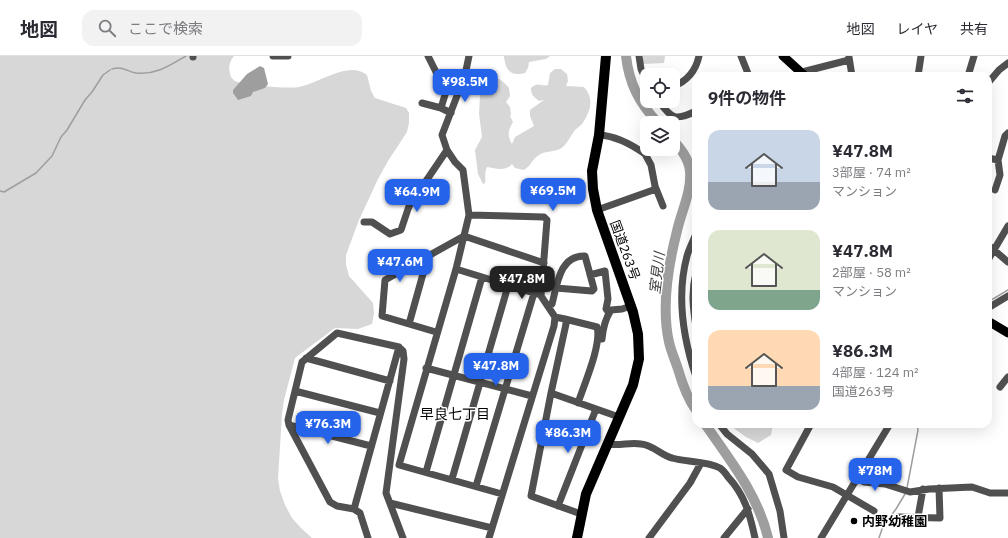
<!DOCTYPE html>
<html lang="ja">
<meta charset="utf-8">
<style>
body{margin:0;font-family:"IBM Plex Sans","Noto Sans JP",sans-serif;background:#f2f2f3;color:#2b2b33;height:100vh;display:flex;flex-direction:column;font-size:15px;white-space:nowrap}
*{box-sizing:border-box;margin:0}
p{font-size:13px;color:#7c7c81}
.icon{flex:none;width:22px;height:22px;fill:none;stroke:currentColor;stroke-width:2;stroke-linecap:round;stroke-linejoin:round}
.map{position:relative;flex:1;overflow:hidden}
.details{position:absolute;left:692px;top:16px;width:300px;height:356px;display:flex;flex-direction:column;background:#fff;border-radius:12px;box-shadow:0 4px 16px #0002}
.details>*{flex:none}
.buttons{position:absolute;left:640px;top:12px;display:grid;gap:8px}
.buttons a{display:grid;place-items:center;width:40px;height:40px;border-radius:8px;background:#fff;box-shadow:0 4px 16px #0002;font-size:20px}
.price{position:absolute;translate:-50% -34px;padding:0 9px;border-radius:8px;background:#2563eb;color:#fff;font-size:13px;line-height:26px;filter:drop-shadow(0 1px 2px #0008)}
.price::after{content:'';position:absolute;left:50%;top:24px;width:12px;height:9px;margin-left:-6px;background:inherit;clip-path:polygon(0 0,100% 0,50% 100%)}
.price.current{background:#222;color:#fff}
ul{padding:0;list-style:none}
li{display:flex;align-items:center;gap:12px;height:100px;padding:0 16px}
li span{display:grid;place-items:center;flex:none;width:112px;height:80px;border-radius:12px;color:#555}
li>.icon{margin-inline-start:auto}
span .icon{width:48px;height:48px;fill:#fffc;stroke-width:1}
li b{font-size:17px}
h2{display:flex;justify-content:space-between;align-items:center;height:48px;padding:0 16px;font-size:17px}
header{display:flex;align-items:center;gap:24px;box-sizing:border-box;height:56px;padding:0 20px;background:#fff;border-bottom:1px solid #e1e1e2}
header strong{font-size:19px}
nav{display:flex;gap:22px;margin-inline-start:auto;font-size:14px}
.search{width:280px;height:36px;background:#f2f2f3;display:flex;align-items:center;gap:10px;box-sizing:border-box;padding:0 14px;border-radius:12px;color:#7c7c81;font-size:15px}
.map>svg:first-child{display:block}
</style>
<header>
<strong>地図</strong>
<div class="search"><svg class="icon" aria-label="search" viewBox="0 0 24 24"><circle cx="10" cy="10" r="6"/><path d="M15 15l6 6"/></svg>ここで検索</div>
<nav><a>地図</a><a>レイヤ</a><a>共有</a></nav>
</header>
<div class="map">
<svg width="1008" height="482" viewBox="0 0 1008 482">
<rect width="100%" height="100%" fill="#fff"/>
<path fill="#d7d7d7" d="M0,0h234c-4,4 -6,11 -4,17 0,3 2,6 5,8 7,4 56,8 64,6 19,-3 50,-27 68,-12l4,16 4,7 31,10 3,5v10l-2,9 -19,29 -10,18 -19,41 -13,35v10l3,11 24,27 1,10 -2,11 -14,5 -23,-1 -40,30 -11,42 -2,14 -4,65 2,12 5,14 7,13 9,10 11,10h-312z
M504,0h46l-4,3 -17,3 -1,6 -3,5c-14,4 -20,-3 -21,-17z
M643,0h22l-1,7 -21,1z
M555,13h6l6,5 1,7 -2,5 18,1c10,11 7,23 0,34 -2,4 -6,6 -9,9 -4,5 -9,16 -15,19 -7,3 -16,2 -21,6 -7,4 -8,11 -15,15l-9,-2 -3,-4c-6,8 -17,4 -25,3 -3,6 -1,10 -2,16l-2,1 -5,-10 -3,-24 7,-13 -3,-23 1,-19 3,-13 4,-5c10,-1 16,4 22,11l1,8 -4,6 4,5 1,7 -1,2 3,6c-5,9 -6,13 -1,22l3,-7 19,-11 -4,-10v-6l14,-10 -5,1c-5,-4 -8,-6 -8,-13 8,-7 9,-1 17,-3l2,-12z
M728,368h45l-2,11 -13,8 -12,-6z"/>
<path fill="#9e9e9e" d="M260,10l4,2 4,16 -3,4 -12,4 -2,4 -13,4 -5,-7v-3l14,-16z"/>
<g fill="none" stroke-linecap="round" stroke-linejoin="round">
<path stroke="#9e9e9e" stroke-width="1.5" d="M112,13c11,-3 14,2 24,4 20,2 33,-7 50,-17
M0,135l4,1 32,-19 16,-17 9,-19 6,-7 18,-30 7,-8 11,-17 7,-5
M988,246l20,-12
M907,432l11,-58 -1,-6
M879,482l4,-12 13,-17 9,-15"/>
<path stroke="#9e9e9e" stroke-width="10" d="M626,0c3,27 13,47 32,67
M673,84c8,9 16,19 17,31 2,20 -9,41 -13,60 -9,35 -16,75 -8,111 2,9 6,18 9,27 4,14 9,29 18,41
M705,368c25,36 53,71 63,114"/>
<path stroke="#505050" stroke-width="7" d="M193,0v1
M273,0h15
M428,0l10,20 10,9 -7,23 10,5
M469,0l-4,19 -23,60 5,15 8,12 8,8 6,45 -13,54 -57,196 103,29
M639,0l2,13 6,13
M741,0l8,20
M849,1l3,19
M802,17l4,-2 43,-11
M918,20l3,-20
M968,20l6,-20
M988,27l11,-13 9,-7
M673,30c14,-4 23,-16 26,-30
M659,45c12,18 17,20 37,10
M422,47l19,5
M599,79c17,1 32,9 46,19l3,-5
M645,98l6,11 4,21 8,20
M988,102l10,2
M995,134l5,-15 -2,-15 7,-24 3,-3
M597,154l59,-21
M469,159l75,2 3,3 -6,76 14,21 -1,9 -65,212
M364,166h8l18,12 11,-4 7,-21 3,-7 -3,-13 16,-5 23,-34
M696,178c-3,7 -7,15 -9,22 -11,41 -4,82 9,121
M988,189l20,17
M988,204l20,-34
M456,213l81,25
M696,217c-5,19 -3,35 0,54
M590,219l15,-4 3,28 -2,10 3,4
M548,250l4,-2c5,-18 7,-49 33,-48l9,33 -2,2 -36,-3
M988,252l20,-12
M555,261l10,2 1,5 -15,69 -20,103 50,18
M565,263l32,8c5,17 -13,58 -19,76
M409,268l19,-68
M436,276l-54,-16 3,-36 79,-44 80,27
M602,283c1,-11 3,-20 9,-29l11,-1 9,-3
M399,291l-45,162 -17,-3 -7,-4 -41,-77 -1,-5 14,-58 35,-29 62,14 4,4 1,8 -18,134 17,45
M306,302l84,23
M426,312l106,28
M1000,331l8,-10
M295,335l85,22
M551,337l68,24
M719,368l8,10 25,20 17,20 11,37 4,27
M811,368l-25,46 12,7 35,10 41,24
M289,369l82,21
M545,371l38,14
M608,388c12,2 22,-2 33,0 12,1 20,11 31,14 13,4 35,3 48,10 3,2 6,6 8,9 17,18 22,38 27,61
M426,416l56,-195
M857,422l7,4 21,2 25,8 19,-3 43,-2 18,6h18
M452,423l56,-193
M476,430l58,-193
M390,447l102,25
M558,450l38,-97
M354,453l6,4 8,25
M898,461l42,1 -1,-30
M918,461l5,-28
M649,482l41,-55 11,-20
M724,482l22,-27 2,-2
M821,482l69,-114"/>
<path stroke="#000" stroke-width="9" d="M783,0l22,20
M988,265l20,12"/>
<path stroke="#000" stroke-width="10" d="M577,482l9,-44 47,-109 6,-26 -1,-25 -5,-22 -36,-102 -4,-21 -1,-18 7,-36 7,-79"/>
</g>
<circle fill="#000" stroke="#fff" stroke-width="1.5" cx="854" cy="465" r="4"/>
<g text-anchor="middle" dominant-baseline="central" stroke-width="3" stroke-linejoin="round" paint-order="stroke">
<g font-size="13" fill="#000" stroke="#fff">
<text transform="translate(625 194) rotate(70)">国道263号</text>
</g>
<g font-size="13" font-weight="bold" fill="#000" stroke="#fff" text-anchor="start">
<text x="862" y="465">内野幼稚園</text>
</g>
<g font-size="14" font-style="italic" fill="#3f3f3f" stroke="#fff">
<text transform="translate(657 217) rotate(-83)">室見川</text>
</g>
<g font-size="14" fill="#000" stroke="#fff">
<text x="455" y="358">早良七丁目</text>
</g>
</g>
</svg>
<div class="buttons">
<a><svg class="icon" aria-label="locate" viewBox="0 0 24 24"><circle cx="12" cy="12" r="6"/><path d="M12 2v4M12 18v4M2 12h4M18 12h4"/></svg></a>
<a><svg class="icon" aria-label="layers" viewBox="0 0 24 24"><path d="M12 4l9 5-9 5-9-5zM3 14l9 5 9-5"/></svg></a>
</div>
<b class="price" style="left:465px;top:47px">¥98.5M</b>
<b class="price" style="left:553px;top:156px">¥69.5M</b>
<b class="price" style="left:417px;top:157px">¥64.9M</b>
<b class="price" style="left:400px;top:227px">¥47.6M</b>
<b class="price current" style="left:522px;top:244px">¥47.8M</b>
<b class="price" style="left:496px;top:331px">¥47.8M</b>
<b class="price" style="left:328px;top:389px">¥76.3M</b>
<b class="price" style="left:568px;top:398px">¥86.3M</b>
<b class="price" style="left:875px;top:436px">¥78M</b>
<section class="details">
<h2>9件の物件<svg class="icon" aria-label="filters" viewBox="0 0 24 24"><path d="M4 7h16M4 17h16"/><circle cx="9" cy="7" r="2"/><circle cx="15" cy="17" r="2"/></svg></h2>
<ul>
<li><span style="background:linear-gradient(#c9d6e8 65%,#9aa5b1 0)"><svg class="icon" aria-label="home" viewBox="0 0 24 24"><path d="M3 11l9-7 9 7M6 9v11h12V9"/></svg></span><div><b>¥47.8M</b><p>3部屋 · 74 m²</p><p>マンション</p></div></li>
<li><span style="background:linear-gradient(#dfe7d0 75%,#7fa58c 0)"><svg class="icon" aria-label="home" viewBox="0 0 24 24"><path d="M3 11l9-7 9 7M6 9v11h12V9"/></svg></span><div><b>¥47.8M</b><p>2部屋 · 58 m²</p><p>マンション</p></div></li>
<li><span style="background:linear-gradient(#ffd9b3 70%,#9aa5b1 0)"><svg class="icon" aria-label="home" viewBox="0 0 24 24"><path d="M3 11l9-7 9 7M6 9v11h12V9"/></svg></span><div><b>¥86.3M</b><p>4部屋 · 124 m²</p><p>国道263号</p></div></li>
</ul>
</section>
</div>
